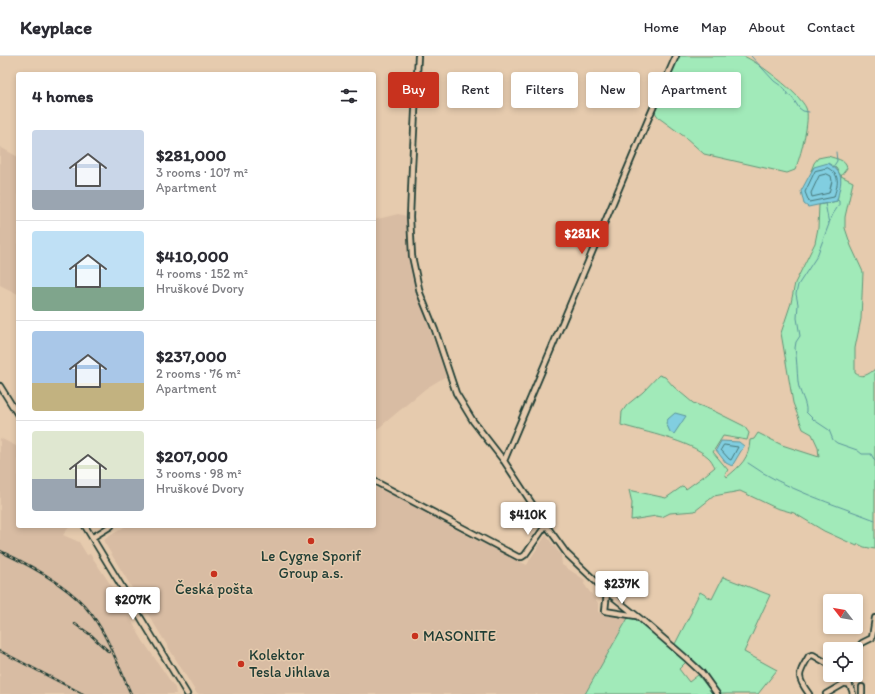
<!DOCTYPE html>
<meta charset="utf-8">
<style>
body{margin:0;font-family:Itim,sans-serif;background:#f7f7f7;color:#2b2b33;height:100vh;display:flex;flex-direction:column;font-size:15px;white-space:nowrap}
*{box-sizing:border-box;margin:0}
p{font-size:13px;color:#7c7c81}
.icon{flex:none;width:22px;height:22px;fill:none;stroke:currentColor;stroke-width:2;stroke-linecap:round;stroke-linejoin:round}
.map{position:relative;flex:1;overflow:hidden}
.drawer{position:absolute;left:16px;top:16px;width:360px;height:456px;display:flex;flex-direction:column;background:#fff;border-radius:4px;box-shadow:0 2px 6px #0003}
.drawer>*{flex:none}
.top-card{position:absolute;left:388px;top:16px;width:380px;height:36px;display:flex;gap:8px}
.needle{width:26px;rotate:301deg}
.controls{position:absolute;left:823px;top:538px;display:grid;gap:8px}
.controls a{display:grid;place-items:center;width:40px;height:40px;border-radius:4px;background:#fff;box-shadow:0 2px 6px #0003;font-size:20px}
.price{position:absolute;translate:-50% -34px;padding:0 9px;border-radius:4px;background:#fff;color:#222;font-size:13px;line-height:26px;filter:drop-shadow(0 1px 2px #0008)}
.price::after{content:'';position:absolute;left:50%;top:24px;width:12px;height:9px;margin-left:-6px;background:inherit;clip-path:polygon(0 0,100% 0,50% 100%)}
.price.active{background:#c8321e;color:#fff}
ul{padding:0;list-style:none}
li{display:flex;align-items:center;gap:12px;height:100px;padding:0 16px}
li+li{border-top:1px solid #e1e1e2}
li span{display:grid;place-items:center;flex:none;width:112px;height:80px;border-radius:4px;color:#555}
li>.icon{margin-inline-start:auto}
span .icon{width:48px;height:48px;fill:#fffc;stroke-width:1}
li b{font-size:17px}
h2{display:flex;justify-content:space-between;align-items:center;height:48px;padding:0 16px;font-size:17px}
.pill{padding:0 14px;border-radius:4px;background:#fff;box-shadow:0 2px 6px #0003;font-size:14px;line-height:36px}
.pill.active{background:#c8321e;color:#fff}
header{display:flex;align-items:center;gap:24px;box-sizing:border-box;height:56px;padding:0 20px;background:#fff;border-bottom:1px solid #e1e1e2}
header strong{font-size:19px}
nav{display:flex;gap:22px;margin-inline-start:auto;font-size:14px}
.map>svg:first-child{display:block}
</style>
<header>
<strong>Keyplace</strong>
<nav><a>Home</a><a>Map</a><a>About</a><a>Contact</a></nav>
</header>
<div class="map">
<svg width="875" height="638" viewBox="0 0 875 638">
<rect width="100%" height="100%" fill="#e6cbae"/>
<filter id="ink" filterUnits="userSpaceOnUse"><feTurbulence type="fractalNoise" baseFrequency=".025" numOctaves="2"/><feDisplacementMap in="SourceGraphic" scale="8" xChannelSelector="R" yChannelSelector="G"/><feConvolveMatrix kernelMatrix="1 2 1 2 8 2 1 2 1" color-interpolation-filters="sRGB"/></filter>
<g filter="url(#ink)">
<path fill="#d8bca3" d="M0,91l18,10v137l-18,-9z
M398,158l9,2 2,39 6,31 31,90 -21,13 -51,43v-212z
M0,382l18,9v79h52l-7,9 16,7 8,13 3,-1 31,46 7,15 15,26 32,47 1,6h-176z
M374,431l34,15 58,33 61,30 3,-6 16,-24 15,20 1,10 23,15 -1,4 14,19v9l30,6 -43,76h-388l-93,-152 1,-3 21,-13h248z"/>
<path fill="#a1eab9" stroke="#609476" d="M678,0h65c13,4 58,39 63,52 5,11 -6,50 -11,62l-8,3 -83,-19 -19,-17 -26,-19 -5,-7z
M828,100c8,3 17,3 19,12l-6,8 12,6 -8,35v11l6,18 12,26 -2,47 -6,29v25c7,6 14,1 20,-4v180l-11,-2 -6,-3 -1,2 -33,-15 -30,-18 -18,-5 -36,-17 -26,5 -19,15 -25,2 -8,4 -6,-1 -25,4 1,-17 -3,-13 37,8 17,-12 3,3 18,-13 11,-9c-2,-3 -4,-8 -7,-10 -18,-16 -63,-25 -87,-32l1,-13 5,-7 16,-13 16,-17 6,2 9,10 19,16 21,8 30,15 5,7 -2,7 -24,-4 -10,16 15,18 -3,4 2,3c14,-12 22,-18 23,-37l4,-1 4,-6 24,12 37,12 -1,-10 -6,-13 -9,-5 -10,-26 -12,-70 10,-30 4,-20 20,-40 3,-15 1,-23 18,-4 4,-25 -5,-8 -8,-4 -16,5 -1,2 3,-8 4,-5z
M723,521l47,18 -26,57 33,18 -19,24h-37l-20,-26 -26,-24 17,-33 -1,-1 9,-18 12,7z
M628,562l9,1 49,43 -7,7 10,13 9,-7 15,19h-128z"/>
<path fill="#81cee0" stroke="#5a949b" d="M828,107c19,12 12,20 9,38l-29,6 -4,-3 -3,-13 13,-24z
M675,357l11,3 -12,18 -4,-2 -4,-9 2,-4z
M721,385l18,1 5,4 -12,20 -6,-3 -10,-13z"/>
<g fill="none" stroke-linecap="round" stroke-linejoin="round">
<path stroke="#467779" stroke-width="1" d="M828,112c14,8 9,17 6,29l-25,5 -4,-10 10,-21z
M827,118l4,2 1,5 -3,12 -17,4 -1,-4 8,-17z
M724,389l14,2 -7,13 -2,-1 -8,-9z"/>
<path stroke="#5a949b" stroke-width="1" d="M751,0l23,25 10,7 4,7 4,2 7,11 4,3 6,1
M833,111l4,-6 -1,-9
M825,147l4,21 -12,32 -19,29 -2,9 2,10 -1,14 3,18 -4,6 -1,6c2,12 2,23 3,34 1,11 9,20 8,30l8,8 15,10 4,10 4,3 20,7 5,4h9l4,7
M829,167l4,-9 6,-9v-4l-2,-1
M748,407c36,26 86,41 127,57"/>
<defs>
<path id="minor" d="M418,0l-6,112 -2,49 2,39 8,37 15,37 21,63 17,28 31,40 42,64 21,29 40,38 35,28 45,39 15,14 15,21
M0,330l18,29
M504,405l146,-346 26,-59
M374,425l144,76h4l3,-2 21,-30
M85,470l102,168
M93,481l18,-11
M607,536l-2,19 31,5
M856,594l6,-7 10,-5 3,-20
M844 625a3 3 0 1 1 6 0a3 3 0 1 1-6 0Z
M849,628l3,6 1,4
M809,638c-13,-18 -11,-19 0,-38l4,-1 17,10
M826,638l19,-11
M862,638v-7"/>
</defs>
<use href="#minor" stroke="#1f3d34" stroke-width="8"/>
<use href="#minor" stroke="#e6cbae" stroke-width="4.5"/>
<defs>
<path id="rail" d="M0,495c30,14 72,36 92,64 17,23 27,53 39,79
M75,568l16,11 18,17
M0,595l83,43"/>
</defs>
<use href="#rail" stroke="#1f3d34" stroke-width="2.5"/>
<use href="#rail" stroke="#e6cbae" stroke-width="1" stroke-dasharray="3" stroke-linecap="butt"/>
</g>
</g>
<g fill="#c8321e" stroke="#e6cbae" stroke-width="1.5">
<circle cx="311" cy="485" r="4"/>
<circle cx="214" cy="518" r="4"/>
<circle cx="415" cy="580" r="4"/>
<circle cx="241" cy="608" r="4"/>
</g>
<g text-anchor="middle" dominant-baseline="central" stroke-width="3" stroke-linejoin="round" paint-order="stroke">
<g font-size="15" fill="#1f3d34" stroke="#e6cbae">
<text x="311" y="500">Le Cygne Sporif<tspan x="311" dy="17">Group a.s.</tspan></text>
<text x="214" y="533">Česká pošta</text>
<text x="423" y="580" text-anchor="start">MASONITE</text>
<text x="249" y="599" text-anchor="start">Kolektor<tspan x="249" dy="17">Tesla Jihlava</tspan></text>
</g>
</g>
</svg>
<div class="controls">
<a><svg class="needle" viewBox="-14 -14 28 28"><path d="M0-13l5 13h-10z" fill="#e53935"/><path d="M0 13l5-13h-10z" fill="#7c7c81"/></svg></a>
<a><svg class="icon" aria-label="locate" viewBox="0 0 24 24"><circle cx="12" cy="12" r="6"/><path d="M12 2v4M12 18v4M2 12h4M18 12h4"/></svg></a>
</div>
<b class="price active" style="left:582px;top:199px">$281K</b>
<b class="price" style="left:528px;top:480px">$410K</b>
<b class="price" style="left:622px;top:549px">$237K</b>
<b class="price" style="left:133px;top:565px">$207K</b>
<div class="top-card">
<a class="pill active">Buy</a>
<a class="pill">Rent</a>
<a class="pill">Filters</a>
<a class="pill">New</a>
<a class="pill">Apartment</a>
</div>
<section class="drawer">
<h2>4 homes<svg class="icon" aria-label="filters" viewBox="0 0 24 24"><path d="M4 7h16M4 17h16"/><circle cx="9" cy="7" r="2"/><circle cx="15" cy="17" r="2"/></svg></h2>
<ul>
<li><span style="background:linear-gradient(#c9d6e8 75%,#9aa5b1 0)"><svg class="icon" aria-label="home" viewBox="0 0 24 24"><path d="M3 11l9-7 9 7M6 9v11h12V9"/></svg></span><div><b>$281,000</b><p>3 rooms · 107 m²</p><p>Apartment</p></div></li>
<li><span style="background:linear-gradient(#bfe0f5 70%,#7fa58c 0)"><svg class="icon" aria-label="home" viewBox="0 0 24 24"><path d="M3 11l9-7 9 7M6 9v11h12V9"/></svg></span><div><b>$410,000</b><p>4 rooms · 152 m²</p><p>Hruškové Dvory</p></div></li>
<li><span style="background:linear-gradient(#a9c7e8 65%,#c2b280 0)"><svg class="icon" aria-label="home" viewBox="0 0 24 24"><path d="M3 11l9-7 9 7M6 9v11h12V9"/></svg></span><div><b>$237,000</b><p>2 rooms · 76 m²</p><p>Apartment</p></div></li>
<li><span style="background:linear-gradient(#dfe7d0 60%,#9aa5b1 0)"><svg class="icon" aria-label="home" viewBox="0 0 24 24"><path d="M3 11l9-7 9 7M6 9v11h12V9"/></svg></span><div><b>$207,000</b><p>3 rooms · 98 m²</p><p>Hruškové Dvory</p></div></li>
</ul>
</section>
</div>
